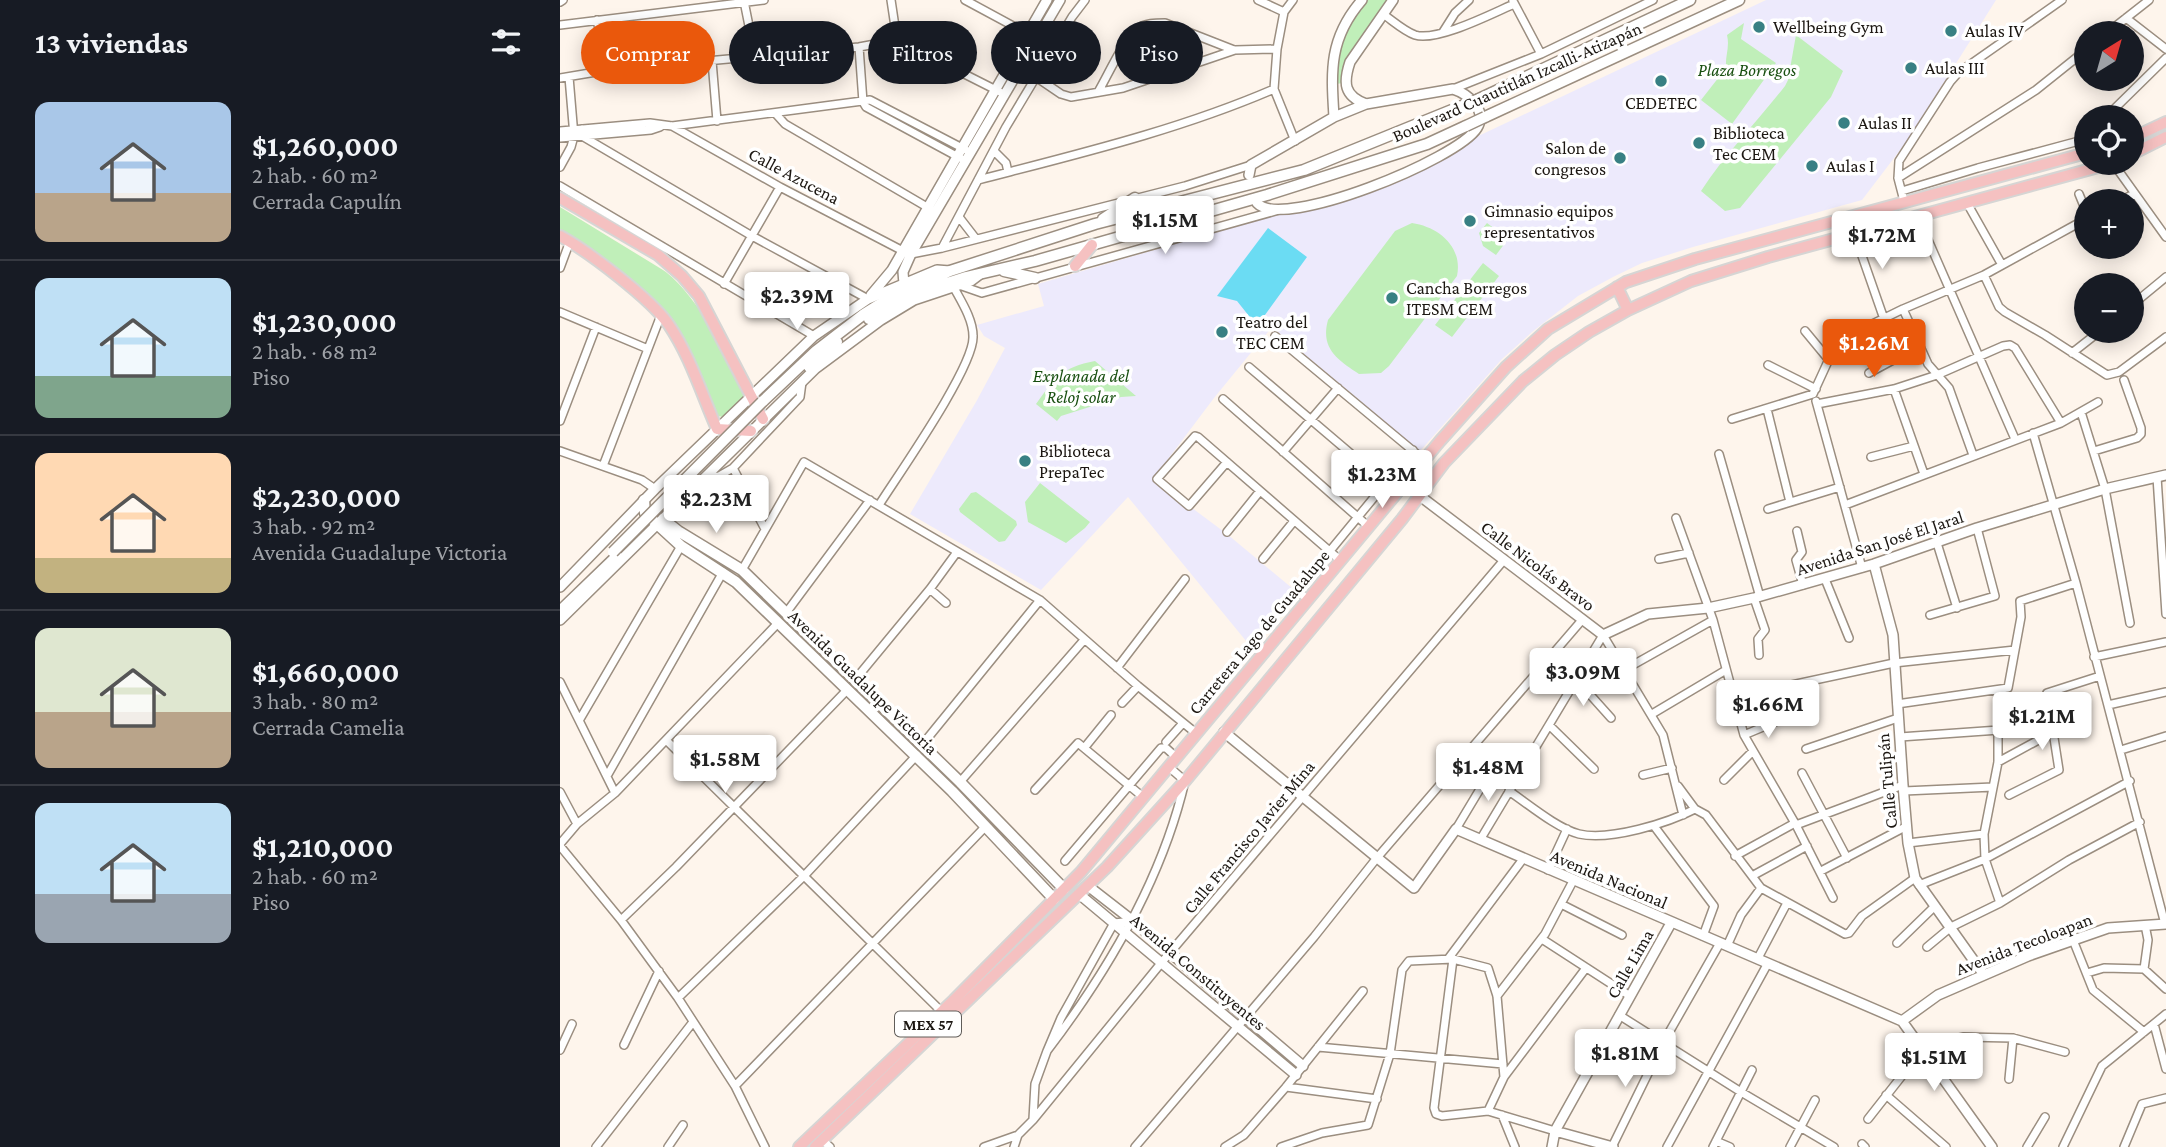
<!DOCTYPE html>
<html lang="es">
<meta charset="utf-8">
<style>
body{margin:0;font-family:"Crimson Pro",serif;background:#20242c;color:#f1f3f6;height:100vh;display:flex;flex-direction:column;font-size:26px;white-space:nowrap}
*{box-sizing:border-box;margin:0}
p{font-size:23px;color:#9ea1a6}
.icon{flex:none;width:38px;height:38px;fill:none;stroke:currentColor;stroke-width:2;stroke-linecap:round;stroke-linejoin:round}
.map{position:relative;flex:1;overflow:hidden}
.sheet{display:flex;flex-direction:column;background:#171b24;width:560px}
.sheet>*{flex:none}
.top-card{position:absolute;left:21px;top:21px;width:665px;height:63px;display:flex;gap:14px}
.needle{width:46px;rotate:37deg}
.fabs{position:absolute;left:1514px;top:21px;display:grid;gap:14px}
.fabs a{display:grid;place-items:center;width:70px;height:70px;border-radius:50%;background:#171b24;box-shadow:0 4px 18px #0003;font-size:35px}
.price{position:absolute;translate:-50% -60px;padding:0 16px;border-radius:7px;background:#fff;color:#222;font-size:23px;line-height:46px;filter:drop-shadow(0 2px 4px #0008)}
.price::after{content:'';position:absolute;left:50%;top:42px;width:21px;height:16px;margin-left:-10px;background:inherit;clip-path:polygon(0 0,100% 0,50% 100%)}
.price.current{background:#ea580c;color:#fff}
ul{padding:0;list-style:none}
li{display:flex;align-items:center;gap:21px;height:175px;padding:0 35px}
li+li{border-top:2px solid #363941}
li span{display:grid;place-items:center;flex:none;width:196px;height:140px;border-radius:14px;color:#555}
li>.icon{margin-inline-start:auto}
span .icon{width:84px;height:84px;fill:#fffc;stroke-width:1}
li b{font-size:30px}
h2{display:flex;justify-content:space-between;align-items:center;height:84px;padding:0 35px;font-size:30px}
.tag{padding:0 24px;border-radius:32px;background:#171b24;box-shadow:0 4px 18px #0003;font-size:24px;line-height:63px}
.tag.current{background:#ea580c;color:#fff}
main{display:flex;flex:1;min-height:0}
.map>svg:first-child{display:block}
</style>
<main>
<section class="sheet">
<h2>13 viviendas<svg class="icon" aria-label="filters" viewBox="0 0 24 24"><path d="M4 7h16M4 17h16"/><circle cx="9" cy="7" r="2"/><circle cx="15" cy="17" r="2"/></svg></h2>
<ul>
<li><span style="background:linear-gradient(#a9c7e8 65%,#b9a48a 0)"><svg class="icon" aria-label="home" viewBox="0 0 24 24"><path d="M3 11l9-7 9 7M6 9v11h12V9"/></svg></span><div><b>$1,260,000</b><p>2 hab. · 60 m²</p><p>Cerrada Capulín</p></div></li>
<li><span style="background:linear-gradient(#bfe0f5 70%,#7fa58c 0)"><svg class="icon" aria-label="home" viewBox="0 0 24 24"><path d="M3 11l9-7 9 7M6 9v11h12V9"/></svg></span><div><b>$1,230,000</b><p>2 hab. · 68 m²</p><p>Piso</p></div></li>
<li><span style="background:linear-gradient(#ffd9b3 75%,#c2b280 0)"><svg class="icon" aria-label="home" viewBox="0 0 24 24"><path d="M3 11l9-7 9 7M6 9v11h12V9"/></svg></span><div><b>$2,230,000</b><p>3 hab. · 92 m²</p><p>Avenida Guadalupe Victoria</p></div></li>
<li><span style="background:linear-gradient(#dfe7d0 60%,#b9a48a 0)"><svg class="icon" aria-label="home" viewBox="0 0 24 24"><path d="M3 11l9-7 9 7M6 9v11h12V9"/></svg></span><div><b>$1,660,000</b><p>3 hab. · 80 m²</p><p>Cerrada Camelia</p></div></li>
<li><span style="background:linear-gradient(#bfe0f5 65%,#9aa5b1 0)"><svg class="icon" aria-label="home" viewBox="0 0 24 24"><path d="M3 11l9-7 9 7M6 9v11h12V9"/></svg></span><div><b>$1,210,000</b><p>2 hab. · 60 m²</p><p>Piso</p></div></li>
</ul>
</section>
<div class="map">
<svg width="1606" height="1147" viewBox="0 0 1606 1147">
<rect width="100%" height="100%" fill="#fef5ec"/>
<path fill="#edeafc" d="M1206,0h230l-89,141 -45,59 -169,47 -51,16 -29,14 -35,19 -46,36 -30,27 -82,92 -148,-124 -58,71 -61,81 74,55 71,59 -47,54 -123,-150 -87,93 -131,-76 66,-112 29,-54 -21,-12 -7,-11 67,-19 -6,-22 239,-70 51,-11 144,-64z"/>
<path fill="#c0efb9" d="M805,0h25l-40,58 -6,25 -9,1 4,-44z
M1184,23l-3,16 35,24 -44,61 -31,-24 25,-32c-1,-12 4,-21 1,-33z
M1236,35l47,36 -12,26 -91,111 -15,3 -24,-20c25,-38 56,-69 84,-105l3,-6z
M0,207l103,63c31,21 69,90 84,125l-23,22 -8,-1 -51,-100 -105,-83z
M852,223c27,4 51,24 45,53l-68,90 -8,7 -22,1c-21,-14 -39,-25 -31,-54l67,-89z
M927,223l21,16 -12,16 -13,-9 -4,-13z
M923,263l16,13 -47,61 -17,-12z
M535,361l41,35 -15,1 -60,19 -4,5 -21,-17c18,-25 26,-37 59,-43z
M480,483l50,39 -5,6 -19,15 -38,-21 -3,-20z
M416,492l40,29 1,4 -12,16 -6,1 -39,-30 -1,-3 12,-16z"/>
<path fill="#6bdcf3" d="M708,228l39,29 -50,69 -20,-25 -20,-5z"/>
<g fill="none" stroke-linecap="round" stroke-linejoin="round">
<defs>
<path id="minor" d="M331,0l6,40
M405,0l63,34
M698,0l26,12
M733,0l-9,12 -7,37 -3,40 21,52
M184,1l11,55
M953,1l28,53
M0,2l3,-2
M823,14c10,7 21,17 32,21 22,7 78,-22 99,-31
M1566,18l40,31
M37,20l11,50
M0,25l204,-25
M883,32l12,-19 14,-13
M1547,33l42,-33
M299,47l4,55
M152,61l5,60
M476,77l25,17 10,3 52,-9 112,-38 42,-1
M0,78l48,-8 251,-23 38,-7 107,54
M893,89l88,-35 112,-54
M538,92c9,-15 27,-55 39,-63 8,-6 19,-6 28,-6l69,27
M303,102l3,5 96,52
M215,113l10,11 142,83
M1546,117l60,-59
M112,126l108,61 123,64 8,3 31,-6 243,-62 66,-21
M22,129v7l170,100 116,63
M0,131l90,-8 22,3 198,-26 96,50
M0,138l91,-8 9,-3
M434,151l12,12 2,9
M1553,163l53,74
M0,167l11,-20 3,-11 -5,-59
M1338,178l138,-88 50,-40
M418,180c100,-26 201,-50 296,-91
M0,186l254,150
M1342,191l76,-23 101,-27 7,-6
M1519,194l7,17
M1344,201l-6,-23 1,-17 51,-79 8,-9 104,-73
M1560,201l14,-7
M1407,203l35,62
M399,217l17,22
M1358,217l97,222
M1294,233l30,86
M382,248l64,-121 66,-110 13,-17
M0,268l10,-27
M1424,275l15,32 6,5 40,23 62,40 12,-3 47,-35
M164,284l56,-97
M399,285l23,8 297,-83
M1572,305l34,-28
M1343,309l25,55 21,24 24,67
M0,312l88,37
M1245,331l24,29
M715,336l149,124
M1512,353l28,-22
M1208,365l48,24
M689,367l148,126
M1309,373l50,-27
M1334,389l30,85
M663,399l146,128
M1256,401l46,167
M1257,404l77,-15 43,-14 66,-29 7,-1 5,3 46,75
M1207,409l23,93
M1521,412l24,77 25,134
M1172,419l81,-25 22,-48 7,-7 61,-30 81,-34 102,-56
M0,421l36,-94
M1473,433l43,150 89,341
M0,451l82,29 13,9
M1534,451l43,-13 4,-4v-6l-17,-48
M723,452l55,-64
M1159,454l41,143
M1311,457l43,-11
M667,462l-38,44 -32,-27 38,-43 3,1 143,124
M43,466l58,-151
M173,468l32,61
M146,477l13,-1 14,-8 67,-71 2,-15
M1597,477l9,137
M319,505c19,-30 96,-139 94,-169 0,-17 -12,-35 -20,-50
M1285,505l216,-82 37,-21
M1208,509l72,-22
M1116,518l37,102 31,115 52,90 37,73
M1237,531l5,21 -6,8 7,25
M667,532l33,-41
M1377,543l20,65
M703,559l31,-38
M1099,559l30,-6
M182,570l62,-108 236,138 98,86 59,48
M1265,579l24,59
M370,589l16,14
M1194,598l11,32 -7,9 1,16
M749,600l-12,-9 116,-141
M226,613l84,-113
M1370,615l65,-19 -18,-68
M1534,657l72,-15
M557,668l68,-89
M1064,670l89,-50
M1016,679l35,39
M294,681l76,-92 27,-37
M0,682l55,111
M1438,691v71l-14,72 1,25 15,44
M1175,697l159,-34 121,-13
M562,703l16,-17
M1337,704l111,-16 13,-71 -1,-16 56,-18
M1548,705l58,-13
M1092,714l74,-44
M20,719l101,-173
M989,725l45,44
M1184,735l38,-16
M1340,737l99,-7
M106,740l276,272
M606,742l17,-19
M362,745l118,-145
M525,747l26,-32
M1246,749l92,-31
M1561,750l45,-14
M1438,762l55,-30
M1242,773l45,85
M1083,775l29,-7
M47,776l116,-204
M1164,780l29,-29
M400,782l124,-142
M1118,786l17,23 11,6 55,73 84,46 4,-1 13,-17 53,-38
M475,790l43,-47 65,54
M949,791c19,13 49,38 70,43 31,7 89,-11 116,-25
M1344,791l89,-4
M0,792l17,32
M1449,795l50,-25 -12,-77 53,-17
M1236,825l107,-40
M1094,826l60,80 -11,30
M896,829l36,-60 -2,-6 -17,-15
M920,840l123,-205 60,100 20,80
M1348,843l76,-9
M0,844l17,-20 38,-31 163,-170
M0,846l61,74 57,78 57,88 30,61
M1175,856l60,-33
M505,861l96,-113h5l11,10
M988,870l19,-41
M1261,871l86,-45
M1192,876l55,-30
M1359,885l66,-26 145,-78
M1001,904l61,31
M61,920l55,-53 172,-178
M1585,925l3,15 -4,29 22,20
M982,939l88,57
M1513,940l20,50 51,42
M1337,943l37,-36
M1167,946l14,-31 20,-27
M1367,947l24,-20 49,-24 69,-43 71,-38
M1198,958l29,-55
M888,959l75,-100
M893,959l-19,149 2,6 6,2 46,-5 67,20
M1527,973l17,-5 40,1
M937,996l48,-62 28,-53
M118,998l126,-122 113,-121
M1059,1015l122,77 93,55
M1594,1024l12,45
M64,1045l35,-74
M758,1047l185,17
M0,1050l12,-26
M487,1051c61,-80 115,-171 138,-270l-16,-14
M1366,1053l29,-14 9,-2 49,1 52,14
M1449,1079l4,-41
M175,1086l251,-260
M726,1087l91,12
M1326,1095l60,52
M928,1111l16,-34 82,-109
M942,1115l13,32
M473,1119l2,-35 12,-33 14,-33 53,-95 19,-2
M1308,1119l44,-56
M262,1140l8,7
M1156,1141l14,6
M1302,1144l3,3
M36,1147l97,-125
M108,1147l15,-22
M424,1147l34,-12
M454,1147l4,-12 15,-15 129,-158 342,-402
M575,1147l179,-210 62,-78 206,-239
M665,1147l19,-12 42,-48 77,-96
M721,1147l41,-14 46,-8 22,-71 12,-84 7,-9 44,-2 35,9 9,28 7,81
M1052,1147l51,-104 57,-100
M1107,1147l101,-184
M1153,1147l39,-77
M1230,1147l25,-47
M1467,1147l18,-30
M1503,1147l39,-81 64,-52
M1564,1147l18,-43 24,-6"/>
<path id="tertiary" d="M806,104c-22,-8 -23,-21 -16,-42l43,-62
M774,117c-3,-47 -5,-79 28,-117
M689,175l2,-10 83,-48 32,-13 87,-15c15,5 35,21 24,39 -19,31 -195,103 -220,75
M344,284l-1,-12 8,-18 149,-254
M311,295l21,-25 155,-270
M860,496l183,139 45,-21 60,-6 46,-10 120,-34 103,-36 128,-39 61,-14
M1314,564l19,71 10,150 5,58 7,35 69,97
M0,587l95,-98 159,-153 54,-37 69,-29 13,1
M0,620l255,-251 66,-49 33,-20 57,-19 8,-6
M664,732l190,156 42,-59 446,192 90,126
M528,886l45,35 170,145
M519,894l217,181
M1342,1021l36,-26 90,-39 80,-28 58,-4
M995,1131l58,16
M992,1147l3,-16 116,-208"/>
<path id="secondary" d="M919,99l211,-99
M925,117l254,-117
M543,219l32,-21
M444,271l31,7
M309,319l47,-26 50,-16 69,-16 232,-66 160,-51 39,-18
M249,367l28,-25
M202,402l54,-51 48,-37 24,-15 62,-28 145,-47 209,-54 158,-64
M84,500l1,13 36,33 55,36 216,209 102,108
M103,519l15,12 64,39 218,212 104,107
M0,611l57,-55"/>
<path id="primary" d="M1572,138l34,-16
M1572,154l34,-17
M0,198l98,57 24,21 17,20 64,123
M0,236c29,16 91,63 109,89 21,31 33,70 48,104l34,2
M515,266l17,-21
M1057,287l11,23
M239,1147l155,-147 127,-128 359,-431 66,-74 42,-38 78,-47 69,-23 391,-106
M255,1147l292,-280 78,-86 217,-262 42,-56 79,-82 32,-26 34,-23 39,-22 63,-29 77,-24 345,-94"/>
</defs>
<use href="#minor" stroke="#9b8e80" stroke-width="10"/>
<use href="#tertiary" stroke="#9b8e80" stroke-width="12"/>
<use href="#secondary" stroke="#9b8e80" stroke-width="13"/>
<use href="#primary" stroke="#d6d5d4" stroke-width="14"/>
<use href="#minor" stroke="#fff" stroke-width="7"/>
<use href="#tertiary" stroke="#fff" stroke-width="9"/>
<use href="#secondary" stroke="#fff" stroke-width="10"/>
<use href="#primary" stroke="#f5c1c1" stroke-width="10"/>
<defs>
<path id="secondary-bridge" d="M902,106l17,-7
M906,126l19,-9
M53,552l149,-150"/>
</defs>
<use href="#secondary-bridge" stroke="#9b8e80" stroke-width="13" stroke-linecap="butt"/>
<use href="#secondary-bridge" stroke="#fff" stroke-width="10"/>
</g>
<g fill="#388083" stroke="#fff" stroke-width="2.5">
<circle cx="1199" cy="27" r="7"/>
<circle cx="1391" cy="31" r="7"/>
<circle cx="1351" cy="68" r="7"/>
<circle cx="1101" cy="81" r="7"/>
<circle cx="1284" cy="123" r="7"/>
<circle cx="1139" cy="143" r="7"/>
<circle cx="1060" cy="158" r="7"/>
<circle cx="1252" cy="166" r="7"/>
<circle cx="910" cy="221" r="7"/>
<circle cx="832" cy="298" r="7"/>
<circle cx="662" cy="332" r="7"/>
<circle cx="465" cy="461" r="7"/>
</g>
<g text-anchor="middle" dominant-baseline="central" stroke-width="7" stroke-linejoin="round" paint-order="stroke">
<rect fill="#fff" stroke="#605d59" stroke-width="2" x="335" y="1011.5" width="66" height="25" rx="5"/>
<g font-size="16" font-weight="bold" fill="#1c1712">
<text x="368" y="1024">MEX 57</text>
</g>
<g font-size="18" fill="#1c1712" stroke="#fff" text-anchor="start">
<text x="1213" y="27">Wellbeing Gym</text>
<text x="1405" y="31">Aulas IV</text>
<text x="1365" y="68">Aulas III</text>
<text x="1101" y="103" text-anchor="middle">CEDETEC</text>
<text x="1298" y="123">Aulas II</text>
<text x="1153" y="133">Biblioteca<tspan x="1153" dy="21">Tec CEM</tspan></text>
<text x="1046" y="148" text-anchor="end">Salon de<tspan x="1046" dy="21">congresos</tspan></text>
<text x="1266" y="166">Aulas I</text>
<text x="924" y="211">Gimnasio equipos<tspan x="924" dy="21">representativos</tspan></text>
<text x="846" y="288">Cancha Borregos<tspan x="846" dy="21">ITESM CEM</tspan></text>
<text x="676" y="322">Teatro del<tspan x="676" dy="21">TEC CEM</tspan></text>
<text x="479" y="451">Biblioteca<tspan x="479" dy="21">PrepaTec</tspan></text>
</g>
<g font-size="18" font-style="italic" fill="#184f10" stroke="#fff">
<text x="1187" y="70">Plaza Borregos</text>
<text x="521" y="376">Explanada del<tspan x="521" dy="21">Reloj solar</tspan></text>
</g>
<g font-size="18" fill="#1c1712" stroke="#fff">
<text transform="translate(957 82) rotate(-24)">Boulevard Cuautitlán Izcalli-Atizapán</text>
<text transform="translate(234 176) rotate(28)">Calle Azucena</text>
<text transform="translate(1320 543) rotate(-18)">Avenida San José El Jaral</text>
<text transform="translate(978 566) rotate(37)">Calle Nicolás Bravo</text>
<text transform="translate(699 632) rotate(-50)">Carretera Lago de Guadalupe</text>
<text transform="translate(303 682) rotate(44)">Avenida Guadalupe Victoria</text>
<text transform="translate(1327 781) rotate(-95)">Calle Tulipán</text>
<text transform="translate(689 837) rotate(-50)">Calle Francisco Javier Mina</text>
<text transform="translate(1049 879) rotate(23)">Avenida Nacional</text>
<text transform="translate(1464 944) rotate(-21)">Avenida Tecoloapan</text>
<text transform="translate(1070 964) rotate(-60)">Calle Lima</text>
<text transform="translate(638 972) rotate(40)">Avenida Constituyentes</text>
</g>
</g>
</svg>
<div class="fabs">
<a><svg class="needle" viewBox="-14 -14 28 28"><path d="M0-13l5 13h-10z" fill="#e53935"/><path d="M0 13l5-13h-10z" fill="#9ea1a6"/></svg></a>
<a><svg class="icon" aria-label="locate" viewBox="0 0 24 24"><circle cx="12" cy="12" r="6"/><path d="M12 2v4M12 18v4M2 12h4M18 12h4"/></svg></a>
<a>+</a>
<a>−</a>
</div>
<b class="price" style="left:605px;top:256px">$1.15M</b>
<b class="price" style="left:1322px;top:271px">$1.72M</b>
<b class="price" style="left:237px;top:332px">$2.39M</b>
<b class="price current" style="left:1314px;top:379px">$1.26M</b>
<b class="price" style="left:822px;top:510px">$1.23M</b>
<b class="price" style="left:156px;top:535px">$2.23M</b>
<b class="price" style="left:1023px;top:708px">$3.09M</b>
<b class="price" style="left:1208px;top:740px">$1.66M</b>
<b class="price" style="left:1482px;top:752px">$1.21M</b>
<b class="price" style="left:165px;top:795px">$1.58M</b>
<b class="price" style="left:928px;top:803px">$1.48M</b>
<b class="price" style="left:1065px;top:1089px">$1.81M</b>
<b class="price" style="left:1374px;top:1093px">$1.51M</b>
<div class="top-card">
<a class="tag current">Comprar</a>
<a class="tag">Alquilar</a>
<a class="tag">Filtros</a>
<a class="tag">Nuevo</a>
<a class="tag">Piso</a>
</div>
</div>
</main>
